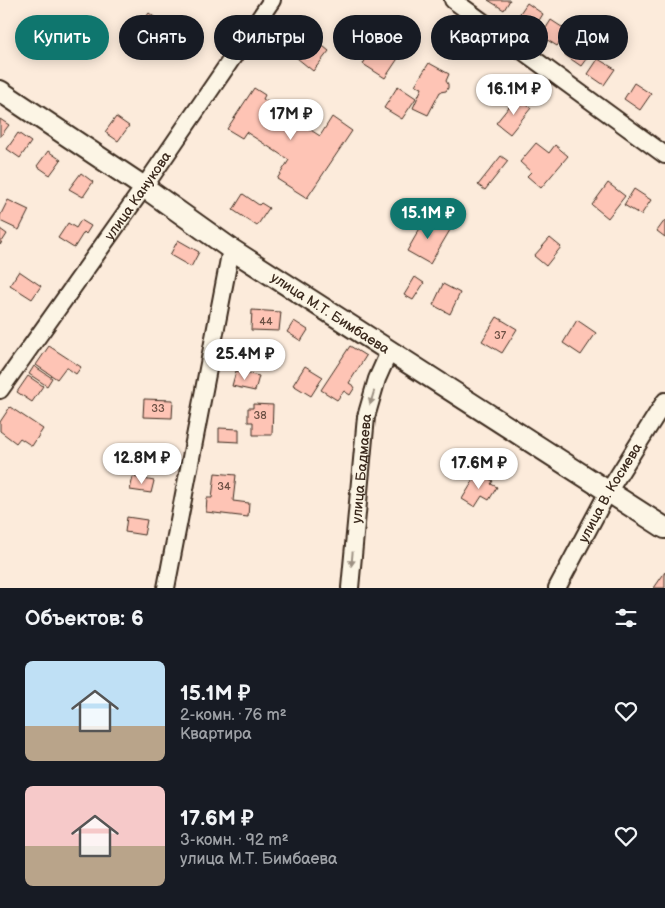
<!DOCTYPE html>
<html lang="ru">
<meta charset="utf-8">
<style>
body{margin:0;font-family:"Balsamiq Sans",sans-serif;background:#242831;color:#f1f3f6;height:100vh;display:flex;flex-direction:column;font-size:19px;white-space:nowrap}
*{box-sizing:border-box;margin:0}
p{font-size:16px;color:#9ea1a6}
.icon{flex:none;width:28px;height:28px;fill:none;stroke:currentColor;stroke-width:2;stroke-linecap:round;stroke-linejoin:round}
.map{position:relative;height:588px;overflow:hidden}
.panel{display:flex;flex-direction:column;background:#171b24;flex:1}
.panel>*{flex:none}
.guide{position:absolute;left:15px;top:15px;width:635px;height:45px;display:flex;gap:10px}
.price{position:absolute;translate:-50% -42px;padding:0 11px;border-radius:18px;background:#fff;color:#222;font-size:16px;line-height:32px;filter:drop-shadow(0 1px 2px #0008)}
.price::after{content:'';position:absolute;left:50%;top:30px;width:15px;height:11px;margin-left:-8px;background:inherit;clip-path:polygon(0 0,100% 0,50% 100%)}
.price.selected{background:#0f766e;color:#fff}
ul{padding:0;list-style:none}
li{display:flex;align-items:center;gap:15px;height:125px;padding:0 25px}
li span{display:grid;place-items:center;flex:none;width:140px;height:100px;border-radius:8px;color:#555}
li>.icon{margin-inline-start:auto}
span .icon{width:60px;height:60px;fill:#fffc;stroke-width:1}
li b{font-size:21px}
h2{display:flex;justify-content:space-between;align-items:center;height:60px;padding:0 25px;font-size:21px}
.chip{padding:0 18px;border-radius:22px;background:#171b24;box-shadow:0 2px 12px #0003;font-size:18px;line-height:45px}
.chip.selected{background:#0f766e;color:#fff}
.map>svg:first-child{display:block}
</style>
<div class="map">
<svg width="665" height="588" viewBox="0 0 665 588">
<rect width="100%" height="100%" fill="#fcebdb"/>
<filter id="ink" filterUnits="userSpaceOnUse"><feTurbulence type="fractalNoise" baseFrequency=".02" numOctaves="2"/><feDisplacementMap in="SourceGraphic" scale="10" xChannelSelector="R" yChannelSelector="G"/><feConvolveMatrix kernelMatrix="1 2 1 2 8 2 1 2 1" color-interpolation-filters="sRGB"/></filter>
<g filter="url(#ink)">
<path fill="#fec4b5" stroke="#3b2a1e" d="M488,0h22l-6,10z
M527,3l16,11 -10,16 -17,-11z
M149,13l24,18 -15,20 -24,-18z
M551,20l17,11 -11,15 -16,-10z
M308,34l21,17 -16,20 -21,-17 6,-7 -4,-3 6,-7 3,3z
M575,40l17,11 -11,15 -16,-11z
M374,45l15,9 2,-2 8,5 -14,21 -22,-14z
M598,59l17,10 -11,16 -16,-11z
M429,63l20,11 -3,7 2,3v4l-2,3 -6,1 -12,23 -15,-7 9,-20 -7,-3z
M634,83l17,11 -11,16 -16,-11z
M398,86l18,12 -14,21 -18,-11z
M254,88l11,7 -2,4 57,37 12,-19 20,14 -45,67 -30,-19 12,-19 -43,-28 -4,6 -15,-9z
M517,97l14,11 -21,26 -14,-11z
M116,117l13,9 -11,15 -13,-9z
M0,119l9,6 -9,12z
M18,133l13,9 -11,16 -13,-9z
M536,143l13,10 6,-8 13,11 -27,32 -14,-12 4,-4 -11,-10z
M48,151l13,9 -11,15 -13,-9z
M501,156l7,5 -23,29 -7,-5z
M81,173l12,9 -10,15 -14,-8z
M608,183l17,13 -17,22 -16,-13z
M634,189l17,11 -10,15 -17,-10z
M243,194l16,11 2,-2 8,5 -12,18 -24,-16z
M8,200l21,10 -10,20 -19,-9v-5z
M427,216l23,14 -20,34 -23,-13z
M81,220l10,6 -5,8 -2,-2 -10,16 -16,-10 10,-15 8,5z
M665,220v17l-8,-6z
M0,229l7,5 -7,11z
M550,238l11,9 -15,19 -12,-10z
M178,240l21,12 -8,15 -21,-12z
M19,271l22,15 -9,13 -22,-14z
M415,277l9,6 -11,17 -9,-5z
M443,284l17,9 -10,21 -17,-9z
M252,310l29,2 -2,19 -28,-1z
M497,317l20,12 -15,24 -20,-12z
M577,320l19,13 -15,22 -18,-12z
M294,321l14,9 -7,11 -14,-9z
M49,346l32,21 -5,7 -10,-7 -9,12 -21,-14z
M350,346l16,10 -17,27 6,4 -5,8 -6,-4 -7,9 -16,-10z
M34,366l18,12 -5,8 -18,-12z
M305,366l18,11 -12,19 -18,-11z
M236,371l23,5 -4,15 -23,-5z
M28,376l15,10 -11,16 -15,-10z
M144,399l29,1 -1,18 -29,-1z
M253,404l20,1 -1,30h-19v-13h-5v-14h5z
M10,407l33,22 -11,17 -12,-8 -4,5 -16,-12v-9z
M219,428l20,1v13l-20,-1z
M215,473l21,2 -3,26 16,2 -1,14 -42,-5 1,-14h5z
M478,473l15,8 -2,3 6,3 -8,13 -7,-4 -7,11 -13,-8z
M133,477l21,4 -3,12 -21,-3z
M127,517l20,3 -3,15 -19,-3z
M665,572v16h-11z"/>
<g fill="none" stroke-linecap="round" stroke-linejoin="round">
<defs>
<g id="minor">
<path d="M453,0l212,155"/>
<path id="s1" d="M0,390l144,-203 128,-187"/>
<path d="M166,588l65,-339"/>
<path id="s2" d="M350,588l16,-171 11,-38 12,-27"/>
<path id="s3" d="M557,588l51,-96 57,-91"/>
</g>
<g id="major">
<path id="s4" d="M0,91l144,96 87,62 434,279"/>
</g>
</defs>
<use href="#minor" stroke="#3b2a1e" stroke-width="20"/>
<use href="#major" stroke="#3b2a1e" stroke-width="24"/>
<use href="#minor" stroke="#fcf5e5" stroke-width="16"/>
<use href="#major" stroke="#fcf5e5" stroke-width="20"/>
</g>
<defs><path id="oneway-solid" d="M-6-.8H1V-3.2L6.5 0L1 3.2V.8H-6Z" transform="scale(1.25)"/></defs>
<g fill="#9c9082">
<use href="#oneway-solid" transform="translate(372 398) rotate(107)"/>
<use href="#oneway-solid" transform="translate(352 559) rotate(95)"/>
</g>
</g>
<g text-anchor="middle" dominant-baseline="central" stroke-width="5" stroke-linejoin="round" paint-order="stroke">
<g font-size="11" fill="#6c5044">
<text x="266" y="321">44</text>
<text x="500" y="335">37</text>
<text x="158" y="408">33</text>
<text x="260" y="415">38</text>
<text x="224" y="486">34</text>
</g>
<g font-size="14" fill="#3b2a1e" stroke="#fcf5e5">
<text stroke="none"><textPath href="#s1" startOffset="238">улица Канукова</textPath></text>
<text stroke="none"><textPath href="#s4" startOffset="398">улица М.Т. Бимбаева</textPath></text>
<text stroke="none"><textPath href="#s2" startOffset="120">улица Бадмаева</textPath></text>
<text stroke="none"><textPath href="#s3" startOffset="109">улица В. Косиева</textPath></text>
</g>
</g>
</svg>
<b class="price" style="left:514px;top:116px">16.1M ₽</b>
<b class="price" style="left:291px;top:141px">17M ₽</b>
<b class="price selected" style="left:428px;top:240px">15.1M ₽</b>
<b class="price" style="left:245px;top:381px">25.4M ₽</b>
<b class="price" style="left:142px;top:485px">12.8M ₽</b>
<b class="price" style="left:479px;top:490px">17.6M ₽</b>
<div class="guide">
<a class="chip selected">Купить</a>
<a class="chip">Снять</a>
<a class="chip">Фильтры</a>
<a class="chip">Новое</a>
<a class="chip">Квартира</a>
<a class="chip">Дом</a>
</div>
</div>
<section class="panel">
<h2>Объектов: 6<svg class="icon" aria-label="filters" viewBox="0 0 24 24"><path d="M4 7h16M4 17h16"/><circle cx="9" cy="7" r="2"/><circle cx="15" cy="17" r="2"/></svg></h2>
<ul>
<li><span style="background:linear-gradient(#bfe0f5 65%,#b9a48a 0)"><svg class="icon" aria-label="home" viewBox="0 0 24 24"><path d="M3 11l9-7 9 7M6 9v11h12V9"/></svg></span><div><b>15.1M ₽</b><p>2-комн. · 76 m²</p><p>Квартира</p></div><svg class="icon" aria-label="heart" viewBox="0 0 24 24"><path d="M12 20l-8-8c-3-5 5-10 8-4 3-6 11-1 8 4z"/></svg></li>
<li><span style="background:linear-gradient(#f6c9c9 60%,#b9a48a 0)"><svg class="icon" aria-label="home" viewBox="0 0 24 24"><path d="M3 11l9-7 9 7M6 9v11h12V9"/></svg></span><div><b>17.6M ₽</b><p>3-комн. · 92 m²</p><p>улица М.Т. Бимбаева</p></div><svg class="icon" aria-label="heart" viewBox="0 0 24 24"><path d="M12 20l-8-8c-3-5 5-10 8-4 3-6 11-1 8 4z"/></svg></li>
</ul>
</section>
